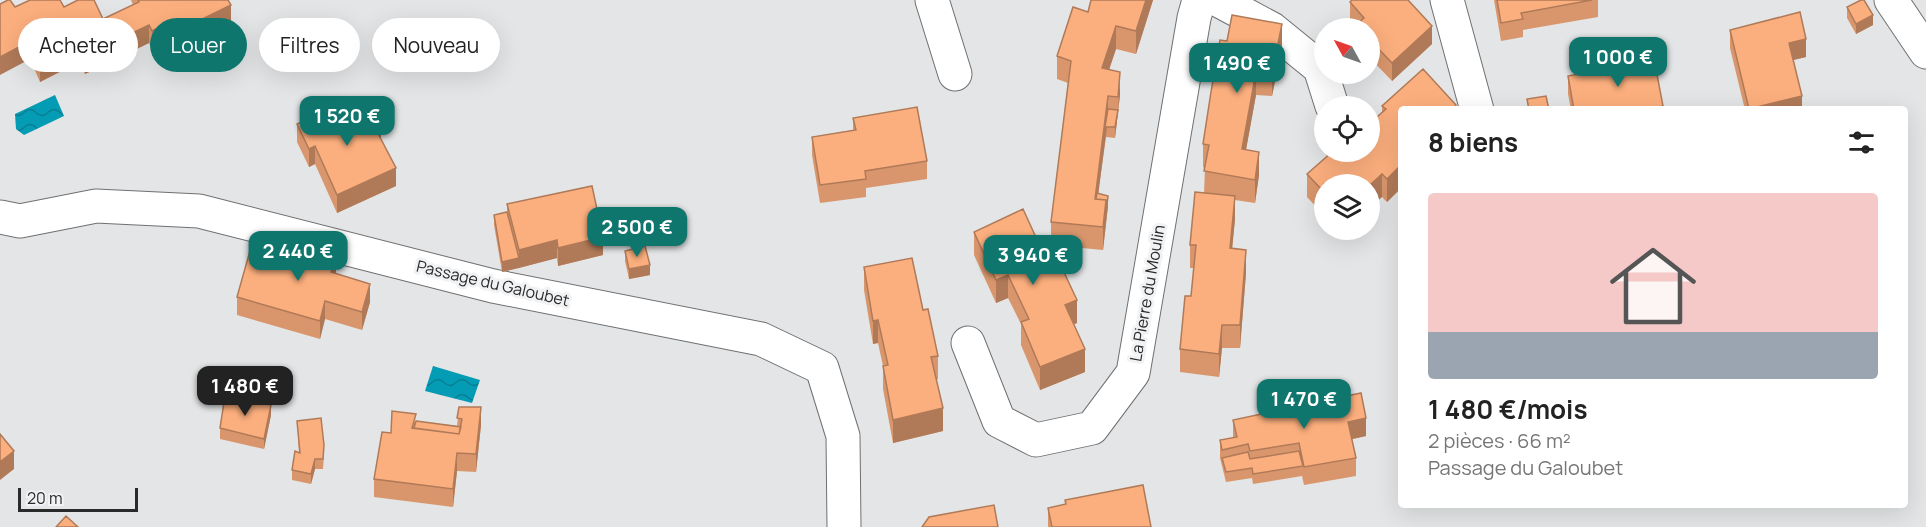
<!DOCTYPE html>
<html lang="fr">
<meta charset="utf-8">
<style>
body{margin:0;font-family:Manrope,sans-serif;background:#f6f6f6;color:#222;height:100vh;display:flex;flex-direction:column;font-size:22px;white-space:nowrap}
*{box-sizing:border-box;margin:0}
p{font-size:20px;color:#767676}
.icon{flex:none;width:33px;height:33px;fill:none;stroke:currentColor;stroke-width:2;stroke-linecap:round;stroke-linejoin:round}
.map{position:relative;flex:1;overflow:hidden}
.details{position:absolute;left:1398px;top:106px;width:510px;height:402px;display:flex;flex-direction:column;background:#fff;border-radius:6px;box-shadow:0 6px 24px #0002}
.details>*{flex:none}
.banner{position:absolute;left:18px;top:18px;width:570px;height:54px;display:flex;gap:12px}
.needle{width:39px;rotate:310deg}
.fabs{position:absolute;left:1314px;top:18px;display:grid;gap:12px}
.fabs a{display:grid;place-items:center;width:66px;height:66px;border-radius:50%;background:#fff;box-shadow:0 6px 24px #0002;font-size:30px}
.scale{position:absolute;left:18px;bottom:15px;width:120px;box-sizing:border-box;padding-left:6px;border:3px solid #2a2a2b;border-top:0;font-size:16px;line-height:21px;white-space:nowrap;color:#2a2a2b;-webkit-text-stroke:4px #f0f2f4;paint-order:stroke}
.price{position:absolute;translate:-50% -51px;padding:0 14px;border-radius:12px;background:#0f766e;color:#fff;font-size:20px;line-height:39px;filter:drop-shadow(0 2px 3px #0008)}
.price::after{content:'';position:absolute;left:50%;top:36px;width:18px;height:14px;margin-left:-9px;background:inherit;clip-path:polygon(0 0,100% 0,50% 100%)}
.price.active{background:#222;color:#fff}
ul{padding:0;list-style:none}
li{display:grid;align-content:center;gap:12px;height:318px;padding:0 30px}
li+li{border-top:2px solid #e0e0e0}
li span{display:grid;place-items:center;height:186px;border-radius:6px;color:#555}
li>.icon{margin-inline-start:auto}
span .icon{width:108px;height:108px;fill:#fffc;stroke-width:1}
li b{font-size:26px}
h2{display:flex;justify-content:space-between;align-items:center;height:72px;padding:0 30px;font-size:26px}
.pill{padding:0 21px;border-radius:27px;background:#fff;box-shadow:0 6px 24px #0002;font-size:21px;line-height:54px}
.pill.active{background:#0f766e;color:#fff}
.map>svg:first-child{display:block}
</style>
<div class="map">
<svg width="1926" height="527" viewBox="0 0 1926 527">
<defs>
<pattern id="water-waves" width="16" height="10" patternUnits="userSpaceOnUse" patternTransform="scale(1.5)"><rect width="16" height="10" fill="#049cb4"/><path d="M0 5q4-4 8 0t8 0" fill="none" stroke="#067f93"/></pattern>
</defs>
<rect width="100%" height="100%" fill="#e3e5e6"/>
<path fill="url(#water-waves)" d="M55,95l9,21 -40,19 -8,-6 -1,-15z
M433,366l47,14 -8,23 -47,-12z"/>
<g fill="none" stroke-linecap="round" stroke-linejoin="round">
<defs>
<path id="minor" d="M932,0l23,74
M1218,0l54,29 48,39 12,38
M1447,0l30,110
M1891,0l35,52
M0,217l20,4 76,-15 103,5 294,75 268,53 61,29 21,68 1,91
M968,343l31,78 37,19 56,-12 41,-55 61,-355 5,-18"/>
</defs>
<use href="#minor" stroke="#6f7072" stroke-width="35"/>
<use href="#minor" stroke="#fff" stroke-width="33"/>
</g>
<path fill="#d9966c" d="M131,0h97l3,23 -61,30 -5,-11 -13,7 -3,-6 -64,31 -6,-12 -39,20 -10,-23 -15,-52h49l39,12 30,-14z
M1153,0l-17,54 -20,-5 -7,20 11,26 -5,43 -9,-1 -8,56 10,13 -5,44 -52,-5v-23l17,-139 -11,-4v-23l31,-44z
M1494,0h104v17l-75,13v7l-22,4z
M1350,2l82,42 -40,37 -22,-23v-30h-14v-1l-6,-7z
M1847,7l26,18 -17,9 -9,-16z
M1730,30l76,27 -13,3 9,50h-57l-15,-62z
M1220,40l62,7 -10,49 -16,-1 -10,54 13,26 -4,28 -20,-3v19l-3,29 14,25 -6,75h-18l-3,29 -39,-5v-23l11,-53 3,-28h-4v-23l14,-52 1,-25 -2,-1v-23z
M1568,76l95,30v4h-92l-3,-16z
M353,105l28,32h-1l16,49 -59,27 -22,-49 -6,3 -12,-25v-18z
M1382,106l74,4h-55v78l-14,14 -5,-5 -58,-13v31l-17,-18v-23l63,-22 12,-40z
M853,118l74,43v18l-61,9v9l-46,6 -8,-48v-18l41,-7z
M507,204l96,51 -45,11 -1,-8 -55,14 -8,-47v-10l13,-3z
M974,232l71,25 32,66 -3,1 11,48 -45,18 -19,-45v-21l-13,-26 -12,5 -22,-48z
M625,251l25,24 -21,4 -4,-18z
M864,267l59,43 15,46v23l-2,1 7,51 -50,12 -10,-54v-23l-5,-23 -5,1 -9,-54z
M336,274l34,28 -8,28 -37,-11 -5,20 -83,-24v-18z
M459,407l22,18 -5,47 -19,-1 -4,36 -79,-10v-18l17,-46 25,-12 41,5z
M271,415l-7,34 -44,-10v-11z
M1233,420l133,16 -14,3 4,19v18l-52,9 -2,-9 -49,8 -1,-6 -26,4 -6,-24v-18l13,-2z
M297,421l27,34 -1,14h-8l-4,15 -19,-4v-10l7,-18z
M1065,500l86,27h-103v-19l17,-4z"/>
<path fill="#b07a58" d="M1146,0h7l-17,54v-23z
M231,5v18l-61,30v-18z
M1873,15v10l-17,9v-10z
M165,24v18l-13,7v-18z
M1282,24v23l-10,49v-23z
M149,25v18l-64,31v-18z
M1116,26v23l-14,42v-23z
M1432,26v18l-40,37v-18z
M1806,39v18l-17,4v-18z
M30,41v18l-30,16v-18z
M79,44v18l-39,20v-18z
M1120,72v23l-5,43v-11l3,-17z
M1256,72v23l-14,77v-23z
M1108,96v23l-12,93 -1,-13z
M1802,96v14h-53v-1z
M381,127v10l-18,7v-10z
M315,146v18l-6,3v-18z
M1259,152v23l-4,28v-23z
M1401,165v23l-14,14v-23z
M396,168v18l-59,27v-18z
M1382,174v23l-12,11v-23z
M1108,196v10l-5,44v-23l3,-27z
M1235,196v23l-5,52v-23z
M603,237v18l-45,11v-18z
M557,240v18l-38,10v-18z
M1246,250v23l-6,75v-23z
M519,258v10l-17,4v-10z
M336,261v18l-5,-7z
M650,265v10l-21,4v-10z
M1008,275v23l-12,5v-23z
M370,284v18l-8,28v-18z
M1077,300v23l-12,5v-23z
M325,301v18l-5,20v-18z
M878,320v23l-5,1v-23z
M1222,325v23l-3,29v-23z
M1085,349v23l-45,18v-23z
M271,405v10l-7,34v-10z
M481,407v18l-5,47v-18z
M943,408v23l-50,12v-23z
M1366,418v18l-18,4v-18z
M14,451v18l-14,11v-18z
M457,453v18l-4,36v-18z
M315,459v10l-4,15v-10z"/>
<path fill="#fcaf7e" stroke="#b07a58" stroke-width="1.5" d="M8,0h2l5,7 15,-7h30l4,7 14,-7h16l9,19 36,-17 -1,-2h90l3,5 -61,30 -5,-11 -13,7 -3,-6 -64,31 -6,-12 -39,20 -10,-23 -30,16v-53z
M1091,0h55l-10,31 -20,-5 -14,42 18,4 -2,25 -10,-1 -13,103 11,1 -3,27 -52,-5 20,-161 -14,-5 16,-49 15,5z
M1352,0h56l24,26 -40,37 -22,-23v-12h-11l-3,-3 8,-7 -14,-16z
M1497,0h95l-71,13 2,6 -22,4z
M1861,0h3l9,15 -17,9 -9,-17z
M1800,12l6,27 -17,4 13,53 -53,13 -19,-79z
M1232,15l50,9 -10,49 -16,-1 -14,77 17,3 -4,28 -51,-9 5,-26 -6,-1 8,-52 9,-52 7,1z
M1654,59l9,47 -16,4h-73l-6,-34z
M1423,69l33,36 -4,5h-51v55l-14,14 -5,-5 -12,11v-1h-46v8l-17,-18 25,-22h38v-29l16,-14 -4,-3z
M1546,96l3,14h-20l-2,-11z
M368,98l13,29 -5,2 -4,-7 -9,4 -10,-21z
M350,99l13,27 9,-4 24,46 -59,27 -22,-49 -6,3 -12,-25z
M917,107l10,54 -62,10 1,8 -46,6 -8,-48 44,-7 -3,-12z
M1108,109l10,1 -3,17h-10z
M592,186l11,51 -45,11 -1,-8 -38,10 -12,-46z
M1195,192l40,4 -5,52 16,2 -6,75h-18l-3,29 -39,-5 5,-53h6l5,-51h-6z
M1097,193l11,3 -2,17v-13l-10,-1z
M1023,209l22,48 10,-4 22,47 -12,5 20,44 -45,18 -19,-45 8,-3 -21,-44 -12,5 -22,-48z
M507,212l12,46 -17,4 -8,-47z
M253,240l83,21 -5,11 39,12 -8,28 -37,-11 -5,20 -83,-24z
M645,246l5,19 -21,4 -4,-18z
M912,258l11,52 5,-1 10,47 -7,1 12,51 -50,12 -10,-54 5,-1 -10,-45 -5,1 -9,-54z
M1361,393l5,25 -18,4 8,36 -52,9 -5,-24 -49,8 -2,-7 -26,6 -2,-10 17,-3 -4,-17z
M225,396l46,9 -7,34 -44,-11z
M459,407h22l-5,47 -19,-1 -4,36 -79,-10 8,-47 9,1 1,-22 24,3 -4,14 47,6 3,-15 -5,-1z
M321,418l3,27 -1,14h-8l-4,15 -19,-4 3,-19 5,2 -3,-32z
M416,421l45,6 -2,7 -45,-6z
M0,434l14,17 -14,11z
M1299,451l4,15 -50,8 -1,-6 -26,4 -4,-14 26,-6 2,7z
M1143,485l8,42h-99l-4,-19 18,-4 -1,-4z
M994,505l4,22h-76l7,-10z
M66,516l12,11h-22z"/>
<g text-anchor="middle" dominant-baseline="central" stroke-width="6" stroke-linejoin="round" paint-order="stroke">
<g font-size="16" fill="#2a2a2b" stroke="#f0f2f4">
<text transform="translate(493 283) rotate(13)">Passage du Galoubet</text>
<text transform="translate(1147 293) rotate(-80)">La Pierre du Moulin</text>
</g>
</g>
</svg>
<div class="fabs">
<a><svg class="needle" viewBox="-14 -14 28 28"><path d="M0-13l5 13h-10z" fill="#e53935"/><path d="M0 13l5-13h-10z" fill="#767676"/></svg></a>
<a><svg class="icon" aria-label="locate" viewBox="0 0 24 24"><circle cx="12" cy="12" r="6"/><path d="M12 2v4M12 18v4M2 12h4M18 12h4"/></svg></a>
<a><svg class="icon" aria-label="layers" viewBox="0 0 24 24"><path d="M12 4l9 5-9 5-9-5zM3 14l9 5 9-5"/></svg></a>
</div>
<div class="scale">20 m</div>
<b class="price" style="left:1618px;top:88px">1 000 €</b>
<b class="price" style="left:1237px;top:94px">1 490 €</b>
<b class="price" style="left:347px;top:147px">1 520 €</b>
<b class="price" style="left:637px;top:258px">2 500 €</b>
<b class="price" style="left:298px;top:282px">2 440 €</b>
<b class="price" style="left:1033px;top:286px">3 940 €</b>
<b class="price active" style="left:245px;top:417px">1 480 €</b>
<b class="price" style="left:1304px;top:430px">1 470 €</b>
<div class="banner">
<a class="pill">Acheter</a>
<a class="pill active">Louer</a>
<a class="pill">Filtres</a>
<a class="pill">Nouveau</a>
</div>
<section class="details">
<h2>8 biens<svg class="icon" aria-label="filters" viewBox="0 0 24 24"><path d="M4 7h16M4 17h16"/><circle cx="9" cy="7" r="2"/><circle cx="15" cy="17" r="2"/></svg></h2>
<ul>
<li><span style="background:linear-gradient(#f6c9c9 75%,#9aa5b1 0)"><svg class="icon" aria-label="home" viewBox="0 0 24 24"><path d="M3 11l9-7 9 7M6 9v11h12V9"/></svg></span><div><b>1 480 €/mois</b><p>2 pièces · 66 m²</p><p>Passage du Galoubet</p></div></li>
</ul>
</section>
</div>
